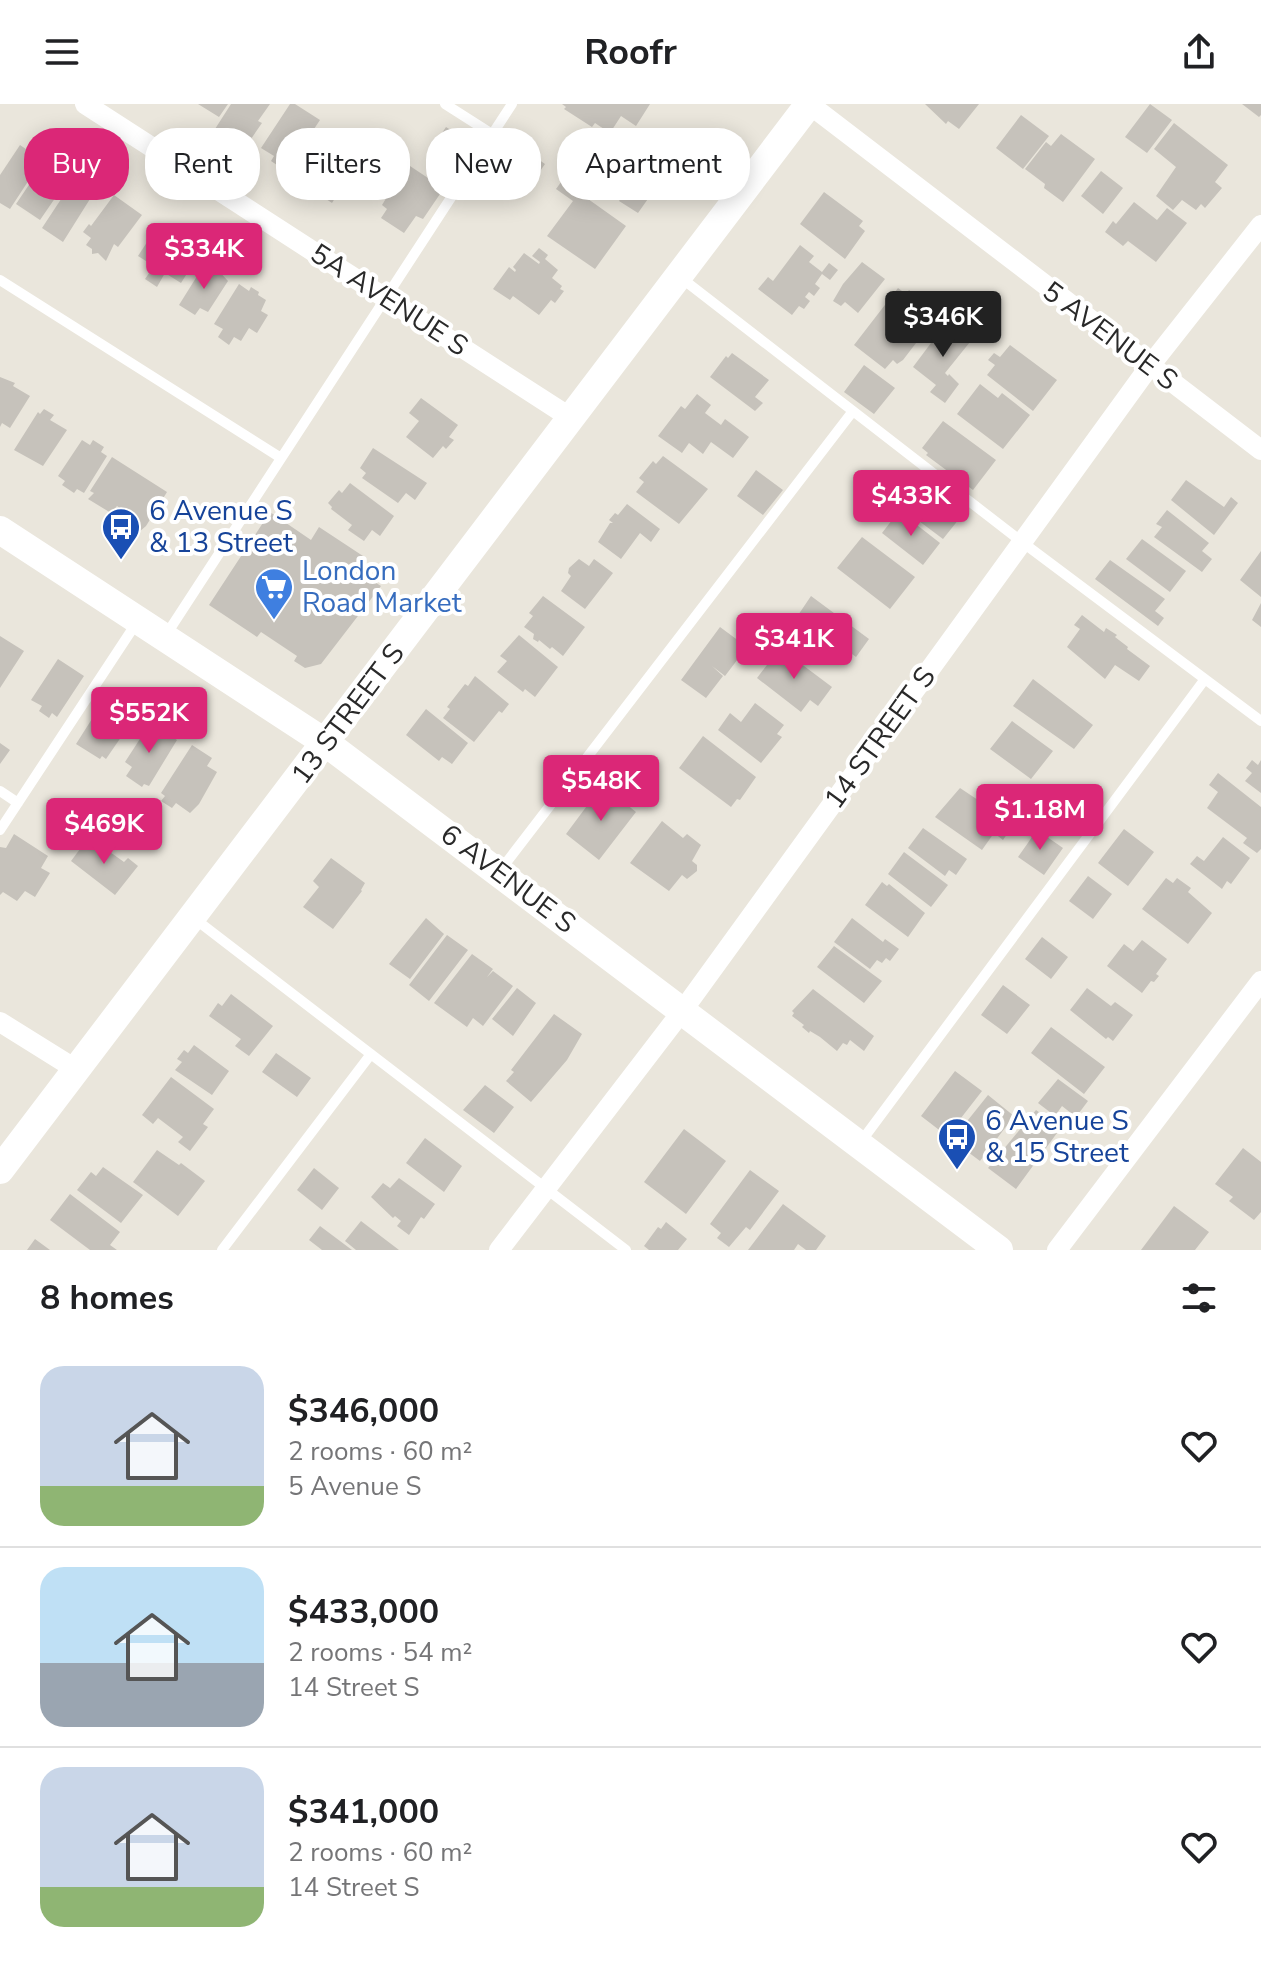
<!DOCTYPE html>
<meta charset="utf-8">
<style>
body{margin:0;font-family:"Nunito Sans",sans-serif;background:#f2f2f2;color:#202124;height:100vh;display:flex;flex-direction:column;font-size:30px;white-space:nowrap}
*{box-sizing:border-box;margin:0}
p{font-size:26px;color:#757577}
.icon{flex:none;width:44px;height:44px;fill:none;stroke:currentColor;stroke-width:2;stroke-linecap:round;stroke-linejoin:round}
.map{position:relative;height:1146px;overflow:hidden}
.side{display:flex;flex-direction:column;background:#fff;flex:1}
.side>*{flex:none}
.hud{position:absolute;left:24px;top:24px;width:800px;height:72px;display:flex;gap:16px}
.price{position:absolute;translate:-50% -68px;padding:0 18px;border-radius:8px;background:#db2777;color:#fff;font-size:26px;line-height:52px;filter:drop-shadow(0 2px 4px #0008)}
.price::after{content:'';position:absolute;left:50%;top:48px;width:24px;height:18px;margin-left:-12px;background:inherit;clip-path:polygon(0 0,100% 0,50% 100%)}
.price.on{background:#222;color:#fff}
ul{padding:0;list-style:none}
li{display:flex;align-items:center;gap:24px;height:200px;padding:0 40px}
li+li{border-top:2px solid #e0e0e0}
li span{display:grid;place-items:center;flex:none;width:224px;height:160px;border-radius:24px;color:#555}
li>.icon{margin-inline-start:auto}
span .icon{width:96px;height:96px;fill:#fffc;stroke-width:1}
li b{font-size:34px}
h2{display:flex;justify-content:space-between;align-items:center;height:96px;padding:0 40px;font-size:34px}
.tag{padding:0 28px;border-radius:32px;background:#fff;box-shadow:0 4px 20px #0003;font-size:28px;line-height:72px}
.tag.on{background:#db2777;color:#fff}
header{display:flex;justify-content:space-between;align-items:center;height:104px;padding:0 40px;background:#fff;font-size:36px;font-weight:700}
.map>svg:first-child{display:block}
</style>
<header><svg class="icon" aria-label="menu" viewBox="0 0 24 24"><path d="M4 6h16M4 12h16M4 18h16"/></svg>Roofr<svg class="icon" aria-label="share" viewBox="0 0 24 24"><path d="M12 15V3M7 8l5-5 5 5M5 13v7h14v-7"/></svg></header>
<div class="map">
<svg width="1261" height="1146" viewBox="0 0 1261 1146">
<rect width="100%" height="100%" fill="#eae6dc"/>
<path fill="#c6c2bb" d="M198,0h30l-9,13z
M231,0h39l-12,17 4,2 -18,26 -29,-20z
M290,0h5l25,16 -34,51 -15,-10 3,-5 -13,-8z
M562,0h88l-14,22 -15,-10 -11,17 -15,-10 -3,4 -28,-18 2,-2z
M925,0h54l-20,25 -11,-8 -2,3z
M1150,0l22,16 -25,33 -22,-16z
M1242,0h19v11l-2,2z
M1021,11l28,21 -26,33 -27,-21z
M1174,19l54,42 -13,17 7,6 -17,20 -4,-4 -5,6 -14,-10 -9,10 -17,-14 20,-29 -22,-18z
M446,23l27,17 -18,27 -27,-17z
M1061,30l34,25 -32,43 -19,-14 1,-4 -20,-15 21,-27 5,4z
M327,33l29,19 -6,11 3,2 -21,34 -33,-22 3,-5 -3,-1z
M515,39l30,21 -21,30 -29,-21z
M20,41l22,15 -32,49 -10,-6v-28z
M614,50l43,32 -19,27 -19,-12 4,-6 -25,-17 5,-7 -5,-4 5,-7 5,3z
M43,60l7,5 4,-5 17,11 -31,45 -24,-16z
M407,60l30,20 -3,6 6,4 -17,25 -7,-3 -12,17 -23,-15 6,-9 -5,-4z
M1101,67l22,17 -20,26 -22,-18z
M75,74l20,13 -32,51 -21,-14z
M564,74l12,8 -2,3 52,37 -31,43 -48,-33 26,-35 -17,-12z
M824,88l39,29 -4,5 6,5 -20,28 -45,-35z
M114,91l28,20 -24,32 -4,-3 -8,17 -8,-8 -6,1v-5l-6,-4 5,-7 -8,-6 6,-8 2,2z
M1134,98l23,18 10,-12 20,15 -31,39 -28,-21 -5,5 -18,-14 8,-11 3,3z
M153,129l13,9 3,-4 16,10 -3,4 13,9 -14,22 -16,-10 -8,14 -12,-8 9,-13 -16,-10z
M800,141l14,11 -5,6 13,10 7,-9 9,7 -8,10 -8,-6 -7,10 5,4 -6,8 -5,-4 -4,5 5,4 -6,8 -5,-3 -7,9 -34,-26 10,-12 5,4z
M539,144l9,7 -3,4 13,11 -6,8 10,8 -2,3 4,2 -9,12 -4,-3 -12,15 -26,-19 -3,4 -17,-11 16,-22 6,5 1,-2 -3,-3 11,-14 15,11 1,-2 -8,-6z
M862,158l23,17 -27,34 -13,-11 -4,4 -8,-5 10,-17z
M204,161l10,7 2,-4 12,13 -20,31 -8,-4 -5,7 -16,-10z
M239,180l10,7 2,-4 8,5 -1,3 8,5 -5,11 7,4 -11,18 -8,-5 -8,13 -7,-4 -5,8 -11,-8 5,-8 -9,-5z
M898,184l8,6 3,-4 23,18 -12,17 6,5 -23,30 -6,4 -4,-4 -8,9 -31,-24z
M957,215l13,10 -6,8 6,5 -25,31 3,3 1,-2 10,10 -14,19 -15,-11 6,-7 -23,-18 33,-44 5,4z
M1010,241l47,35 -24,31 -46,-36 8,-10 -7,-5 6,-7 6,4z
M732,249l37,27 -14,17 8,6 -8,8 -45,-34 16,-21 2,2z
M864,261l31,23 -21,26 -30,-22z
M0,273l15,6 -2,3 17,10 -20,32 -8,-5 -2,4z
M980,280l18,14 4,-5 28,22 -27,34 -46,-35z
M697,290l14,11 -6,8 16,12 4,-6 24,18 -16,21 -22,-16 -8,12 -14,-11 -7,10 -24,-17 23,-30 4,3z
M421,294l37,27 -9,12 5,3 -8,9 -3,-3 -10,12 -27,-21 13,-16 -10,-8z
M44,305l10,6 -4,5 17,10 -24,36 -29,-16 24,-38 2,2z
M943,317l53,39 -23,30 -47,-35 2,-2 -6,-5z
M82,336l8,5 3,-5 11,7 -3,5 6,4 -23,37 -7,-4 -3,4 -12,-8 3,-4 -7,-5z
M373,344l54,35 -12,17 -9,-7 -8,10 -36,-25 4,-5 -6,-5z
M663,352l45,33 -29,35 -43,-32 8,-10 -5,-4 14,-17 3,3z
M112,353l55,35 -21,34 -7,6 -22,-15 5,-7 -5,-4 -6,7 -23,-14 6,-6 -4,-2z
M756,366l27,20 -20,25 -26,-19z
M1186,376l38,27 7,-10 7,6 -24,32 -43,-35z
M350,379l44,33 -14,20 -8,-6 -8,11 -16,-11 4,-5 -21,-16 1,-2 -4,-4 11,-13 3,3z
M918,382l41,33 -16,20 -48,-36 12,-16 6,6z
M627,400l33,25 -9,13 -11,-9 -19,26 -23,-17 12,-19h3l-4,-3 6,-7 3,2z
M1167,406l42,33 -7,8 10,8 -10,13 -48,-35 8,-10 -6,-3z
M899,407l41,32 -17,22 -41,-32z
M270,408l41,28 8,-13 44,29 -9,13 27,17 -60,78 -16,4 -11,-7 3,-5 -36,-24 -4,5 -48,-32z
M862,433l53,40 -25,32 -53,-41z
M1142,435l44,32 -16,21 -44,-33z
M1261,447v46l-21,-17z
M579,455l10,7 5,-7 19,14 -28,36 -24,-18 10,-15 -3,-3 1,-5z
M1110,456l55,39 -10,12 9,7 -6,8 -63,-47z
M543,492l42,31 -22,29 -11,-9 -2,2 -11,-9 -1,2 -5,-3 1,-5 -10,-7 9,-11 -4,-3z
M811,492l58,43 -13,18 -8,-6 -8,11 -41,-30 -5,7 -8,-6z
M1261,499v24l-9,-7z
M1082,511l22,17 2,-4 11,7 -2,2 13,10 -1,2 23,17 -11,15 -24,-16 -10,14 -38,-32 13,-18 -6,-4z
M720,523l27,20 -22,29 -13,-10 11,10 -17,22 -25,-18z
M519,531l39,32 -23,30 -10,-8 -2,3 -26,-20 10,-11 -7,-5z
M0,532l24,15 -24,37z
M780,544l52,39 -14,19 -8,-6 -9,12 -44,-34z
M58,555l26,17 -27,41 -5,-4 -3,5 -10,-7 3,-5 -11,-6z
M475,572l34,28 -7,9 -3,-2 -25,31 -31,-24 7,-9 -3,-2 18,-23 3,2z
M1033,575l60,46 -19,24 -61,-43z
M109,592l26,16 -4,6 5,4 -5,7 -3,-2 -22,32 -4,-3 -2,3 -24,-15 28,-44 2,1z
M755,599l29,22 -7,9 5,3 -21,26 -43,-33 12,-17 11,9z
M426,605l42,34 -16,21 -10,-7 -3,4 -33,-26z
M1012,617l41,30 -22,28 -41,-30z
M153,620l24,16 -28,46 -5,-2 -2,3 -16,-11 6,-9 -7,-5 22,-34 2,1z
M703,632l53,41 -16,23 -3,-1 -6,8 -52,-39z
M0,639l10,7 -10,14z
M192,641l20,13 -5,8 10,6 -18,32 -9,9 -14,-10 -4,5 -11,-7 4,-5 -4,-3z
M1252,656l6,5 3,-5v33l-16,-12 7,-8 -6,-5z
M1218,669l43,34v42l-4,4 -14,-10 4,-5 -40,-30 11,-16 -9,-7z
M605,683l31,25 -37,48 -33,-26 32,-43z
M960,684l54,36 -11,16 -9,-7 -12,17 -47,-33z
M662,717l21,17 4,-4 14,11 -9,16 5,4v6l-10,8 -5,-4 -13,16 -39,-28z
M923,724l44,31 -11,16 -7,-5 -4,6 -37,-28z
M1124,725l30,23 -26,34 -30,-23z
M1037,726l26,18 -19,27 -26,-18z
M14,730l34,22 -7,12 9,5 -15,24 -10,-6 -8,10 -14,-9 -3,3v-48l6,1z
M89,733l35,25 4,-4 10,8 -23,29 -44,-34z
M1223,733l27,21 -19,26 -4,-3 -5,8 -32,-25 7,-8 7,5z
M904,748l44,33 -17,22 -43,-33z
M331,754l34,25 -4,7 1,1 -29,38 -30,-22 16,-20 -6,-6z
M1088,772l24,18 -19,25 -24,-18z
M1166,774l7,5 4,-5 14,10 -3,4 24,21 -24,31 -46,-35z
M882,778l5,4 2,-2 36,29 -17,24 -43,-32z
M426,814l18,16 -34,45 -21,-15z
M852,814l31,24 2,-3 14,10 -9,12 -4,-3 -4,5 -5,-3 -7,9 -36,-27z
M447,831l21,15 -39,51 -20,-16z
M1042,833l26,20 -17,22 -26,-20z
M1142,836l25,19 -11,15 3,2 -5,6 -3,-1 -9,12 -35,-27 17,-22 9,7z
M834,842l48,35 -18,22 -47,-36z
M472,850l21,15 -6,8 6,-6 20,15 -30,40 -10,-8 -6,9 -33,-24z
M1003,881l27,20 -23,29 -26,-19z
M517,884l19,15 -23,33 -21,-17z
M1087,884l24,18 4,-4 18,13 -20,26 -5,-4 -2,2 -36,-29z
M813,885l61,47 -10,15 -14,-11 -3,5 -4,-2 -6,8 -17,-14 -10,-6 -1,2 -7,-6 2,-2 -12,-9 2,-3 -2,-2z
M231,890l42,32 -24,30 -14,-10 6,-7 -32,-23 9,-13 4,3z
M554,910l28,20 -15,26 -36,42 -25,-21 8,-9 -3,-2z
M1051,923l54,40 -21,27 -53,-41z
M194,941l35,26 -17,24 -37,-25 7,-8 -5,-3 7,-9 4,3z
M276,949l35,25 -14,19 -35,-25z
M955,967l27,20 -35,45 -26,-20z
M171,973l43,32 -11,15 5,3 -18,24 -12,-9 5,-5 -25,-19 -5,6 -11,-9z
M1058,975l30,22 -12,16 -14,-11 -7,10 -17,-13z
M485,981l29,22 -20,26 -31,-23z
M988,991l26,21 -34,45 -28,-21z
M1036,1006l11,8 -4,5 14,10 -41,56 -28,-21z
M684,1025l42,32 -40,53 -42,-32z
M425,1034l37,28 -18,26 -38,-29z
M1243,1044l18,14v50l-7,8 -25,-19 4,-4 -18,-13z
M157,1046l22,15 2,-2 24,18 -27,35 -45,-34z
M103,1063l40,28 -22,28 -44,-33 14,-18 5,4z
M314,1064l25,20 -17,22 -25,-20z
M750,1066l29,21 -29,39 -4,-3 -17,20 -12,-9 4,-5 -11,-9z
M399,1074l36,26 -11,15 -3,-2 -12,18 -12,-9 4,-5 -6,-5 -2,2 -22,-21 12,-14 7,5z
M70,1090l50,38 -10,13 7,5h-27l-40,-30z
M783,1100l43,32 -10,14h-10l-8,-6 -4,6h-46z
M1174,1102l35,26 -14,18h-54z
M361,1117l38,29h-43l-11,-9z
M666,1118l21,17 -9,11h-29l-5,-4 14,-19 3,2z
M320,1122l32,24h-30l-13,-10z
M35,1135l15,11h-23z"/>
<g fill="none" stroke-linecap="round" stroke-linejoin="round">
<path stroke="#fff" stroke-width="10" d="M445,0l47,30
M680,173l342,265 239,179
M0,176l281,178
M166,531l346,-531
M0,687l18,12
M0,726l137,-208
M499,768l354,-461
M195,815l431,331
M860,1039l345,-464
M222,1146l149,-196"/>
<path stroke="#fff" stroke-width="20" d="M85,0l486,314
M809,0l452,346
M0,918l77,48
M499,1146l184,-240 466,-643 112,-142
M1057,1146l204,-269"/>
<path stroke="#fff" stroke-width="28" d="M0,426l326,213 673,507
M0,1066l809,-1066"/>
</g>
<defs>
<symbol id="bus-pin" viewBox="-11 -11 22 30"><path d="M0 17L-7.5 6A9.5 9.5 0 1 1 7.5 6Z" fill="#1a4fb4" stroke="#fff"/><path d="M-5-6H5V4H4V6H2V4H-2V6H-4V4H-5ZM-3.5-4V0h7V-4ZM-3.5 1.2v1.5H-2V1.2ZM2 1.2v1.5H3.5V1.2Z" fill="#fff"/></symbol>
<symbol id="supermarket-pin" viewBox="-11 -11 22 30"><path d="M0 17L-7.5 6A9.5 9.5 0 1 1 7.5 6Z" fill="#3f7fe0" stroke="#fff"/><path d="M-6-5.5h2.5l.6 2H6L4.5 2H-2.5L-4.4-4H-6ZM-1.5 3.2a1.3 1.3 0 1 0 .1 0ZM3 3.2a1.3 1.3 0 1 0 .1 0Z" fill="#fff"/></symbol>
</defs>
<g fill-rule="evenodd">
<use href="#bus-pin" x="99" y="401" width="44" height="60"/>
<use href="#supermarket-pin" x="252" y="461" width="44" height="60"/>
<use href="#bus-pin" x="935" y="1011" width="44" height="60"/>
</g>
<g text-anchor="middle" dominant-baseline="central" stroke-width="8" stroke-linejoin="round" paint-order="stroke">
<g font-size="28" fill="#292929" stroke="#fff">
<text transform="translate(389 196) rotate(33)">5A AVENUE S</text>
<text transform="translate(1110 232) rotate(37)">5 AVENUE S</text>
<text transform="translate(348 610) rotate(-53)">13 STREET S</text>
<text transform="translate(880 634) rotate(-54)">14 STREET S</text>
<text transform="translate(508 775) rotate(37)">6 AVENUE S</text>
</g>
<g font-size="28" fill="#164399" stroke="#fff" text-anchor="start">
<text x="149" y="407">6 Avenue S<tspan x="149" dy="32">&amp; 13 Street</tspan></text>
<text x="985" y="1017">6 Avenue S<tspan x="985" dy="32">&amp; 15 Street</tspan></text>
</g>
<g font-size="28" fill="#366cbe" stroke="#fff" text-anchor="start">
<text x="302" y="467">London<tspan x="302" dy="32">Road Market</tspan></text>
</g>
</g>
</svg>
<b class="price" style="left:204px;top:187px">$334K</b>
<b class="price on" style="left:943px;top:255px">$346K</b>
<b class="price" style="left:911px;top:434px">$433K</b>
<b class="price" style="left:794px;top:577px">$341K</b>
<b class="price" style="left:149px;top:651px">$552K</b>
<b class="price" style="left:601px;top:719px">$548K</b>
<b class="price" style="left:1040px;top:748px">$1.18M</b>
<b class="price" style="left:104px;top:762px">$469K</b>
<div class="hud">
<a class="tag on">Buy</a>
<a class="tag">Rent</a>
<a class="tag">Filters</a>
<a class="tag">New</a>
<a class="tag">Apartment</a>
</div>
</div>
<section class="side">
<h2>8 homes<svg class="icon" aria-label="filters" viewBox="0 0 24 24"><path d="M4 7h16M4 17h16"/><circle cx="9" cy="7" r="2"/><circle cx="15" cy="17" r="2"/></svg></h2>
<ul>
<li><span style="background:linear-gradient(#c9d6e8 75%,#8fb573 0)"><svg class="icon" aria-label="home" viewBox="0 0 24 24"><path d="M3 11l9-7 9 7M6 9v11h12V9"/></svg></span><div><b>$346,000</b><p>2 rooms · 60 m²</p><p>5 Avenue S</p></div><svg class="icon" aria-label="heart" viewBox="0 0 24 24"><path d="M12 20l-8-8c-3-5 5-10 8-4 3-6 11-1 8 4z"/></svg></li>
<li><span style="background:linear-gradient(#bfe0f5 60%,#9aa5b1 0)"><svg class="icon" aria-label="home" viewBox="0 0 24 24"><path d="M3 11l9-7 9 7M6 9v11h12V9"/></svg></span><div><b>$433,000</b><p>2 rooms · 54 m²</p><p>14 Street S</p></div><svg class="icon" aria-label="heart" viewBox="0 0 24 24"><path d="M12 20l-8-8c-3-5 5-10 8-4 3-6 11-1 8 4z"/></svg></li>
<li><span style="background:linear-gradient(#c9d6e8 75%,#8fb573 0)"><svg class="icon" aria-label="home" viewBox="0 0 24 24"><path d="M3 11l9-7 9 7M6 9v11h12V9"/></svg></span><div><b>$341,000</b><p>2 rooms · 60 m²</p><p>14 Street S</p></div><svg class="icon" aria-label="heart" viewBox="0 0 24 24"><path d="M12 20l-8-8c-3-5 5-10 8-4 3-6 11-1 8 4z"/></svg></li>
</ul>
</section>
